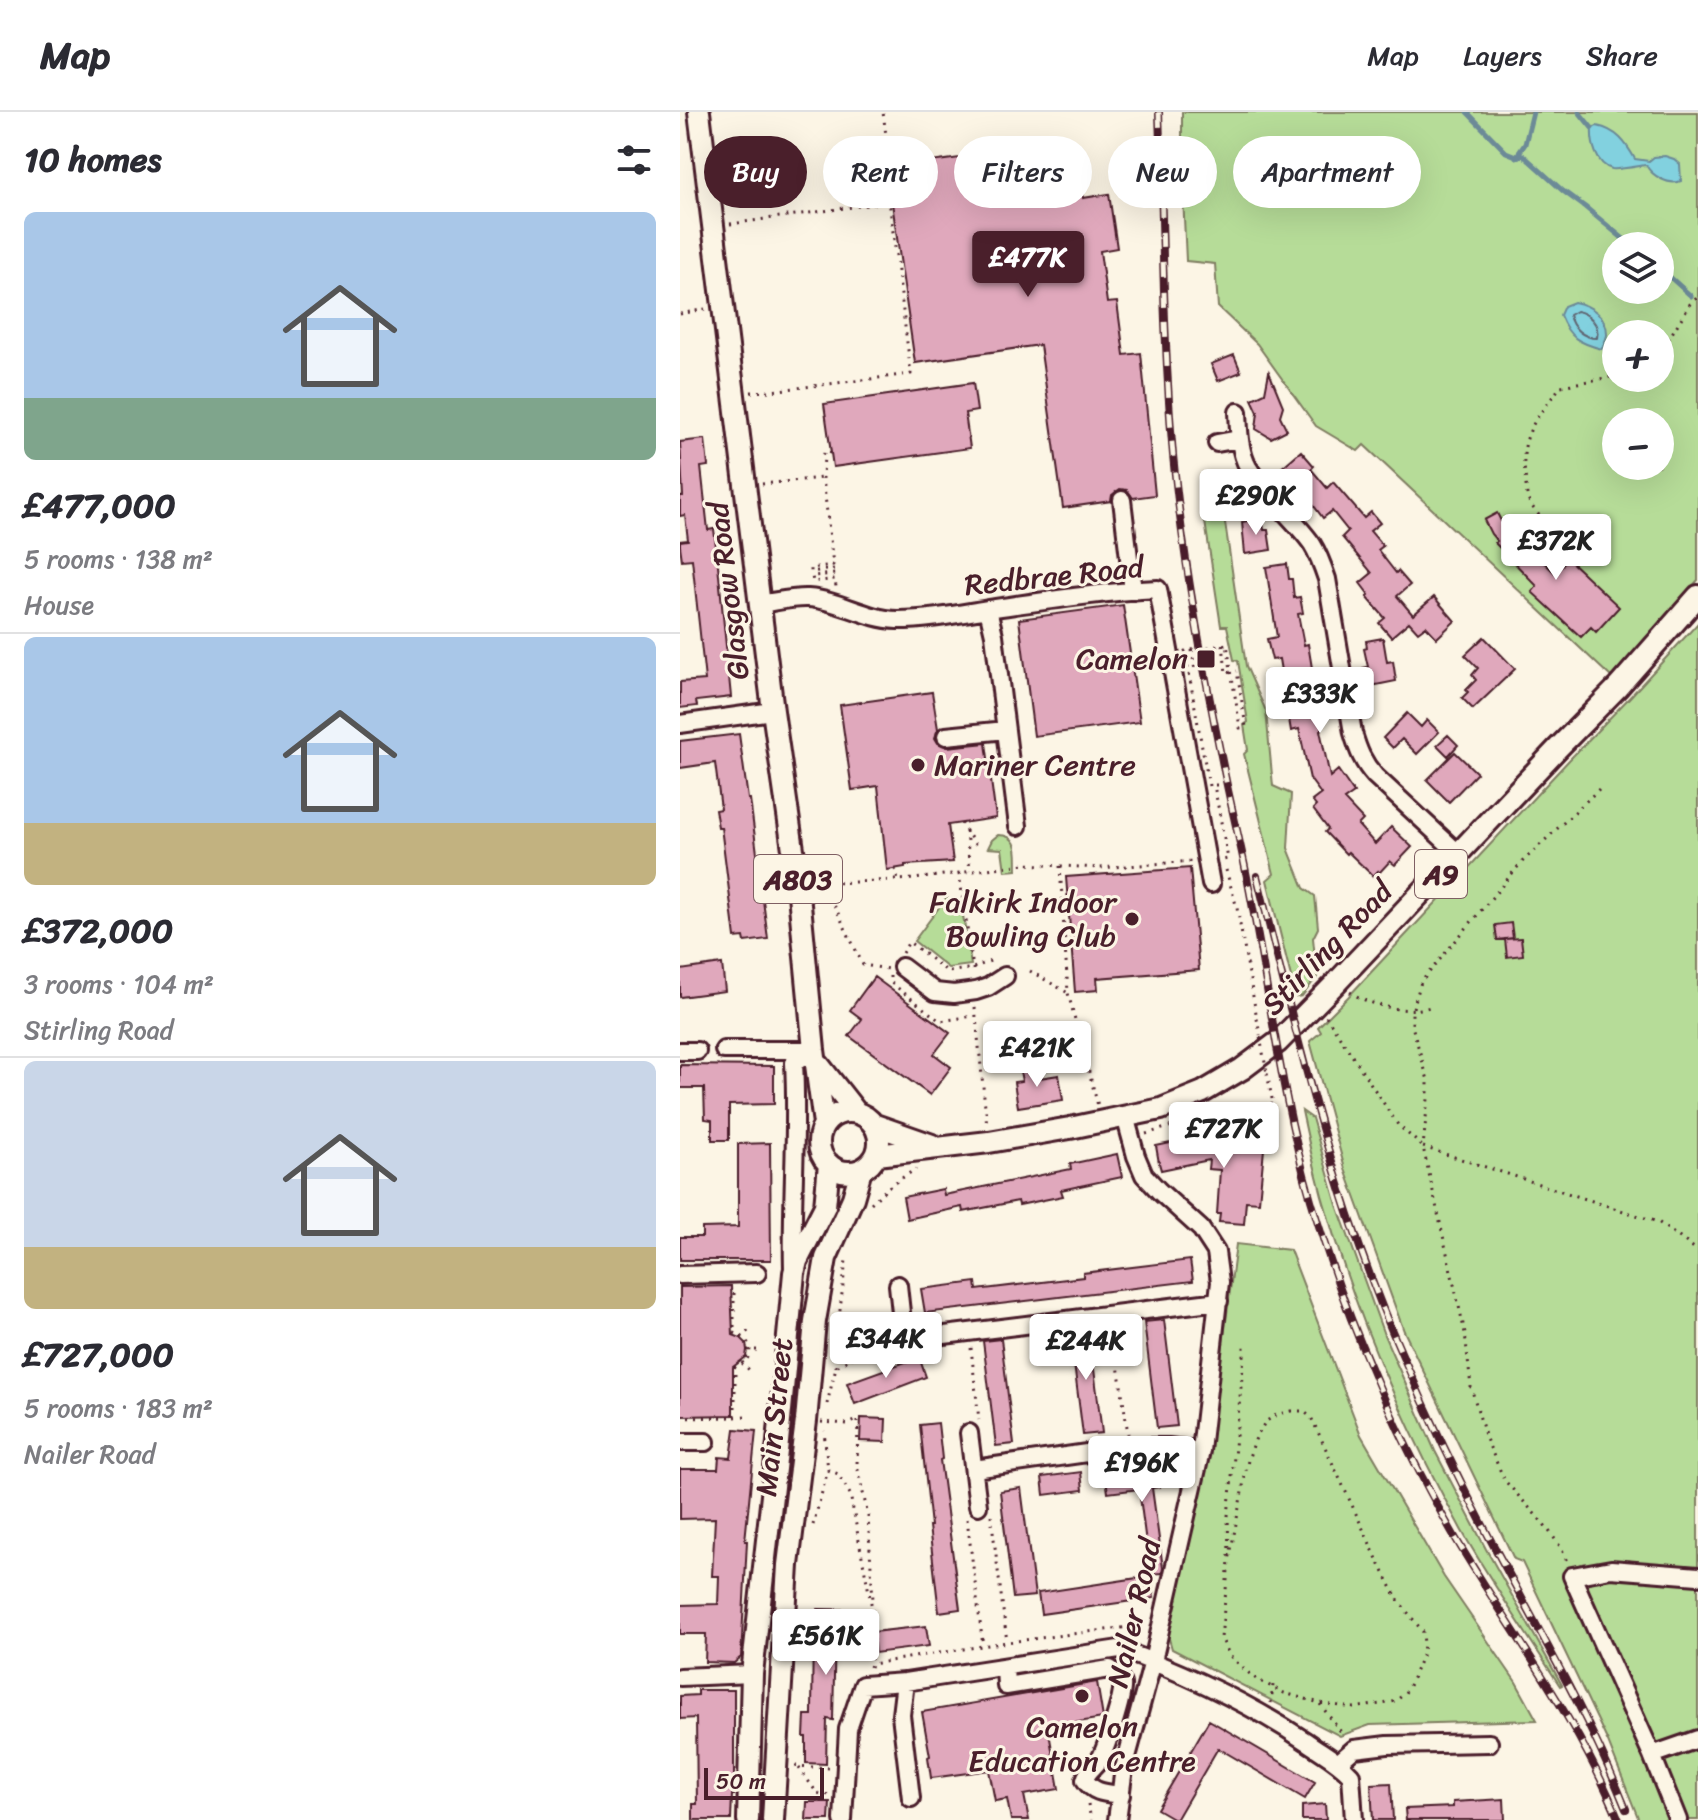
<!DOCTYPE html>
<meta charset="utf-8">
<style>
body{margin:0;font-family:Sriracha,sans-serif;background:#f7f7f7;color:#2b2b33;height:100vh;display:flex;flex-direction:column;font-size:30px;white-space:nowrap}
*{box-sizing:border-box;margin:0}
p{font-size:26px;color:#7c7c81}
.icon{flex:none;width:44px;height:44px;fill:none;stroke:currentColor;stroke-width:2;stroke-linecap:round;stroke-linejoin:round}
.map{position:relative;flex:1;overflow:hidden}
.drawer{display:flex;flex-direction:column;background:#fff;width:680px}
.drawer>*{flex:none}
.hud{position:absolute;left:24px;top:24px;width:760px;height:72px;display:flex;gap:16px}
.tools{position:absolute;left:922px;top:120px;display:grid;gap:16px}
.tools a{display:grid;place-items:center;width:72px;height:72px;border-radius:50%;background:#fff;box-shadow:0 8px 32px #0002;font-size:40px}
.scale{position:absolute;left:24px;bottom:20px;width:120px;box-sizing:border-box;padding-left:8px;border:4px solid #4a1f2b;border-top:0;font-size:22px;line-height:28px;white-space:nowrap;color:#4a1f2b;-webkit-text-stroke:6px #fcf5e5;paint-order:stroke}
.price{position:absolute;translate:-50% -68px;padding:0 18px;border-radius:8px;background:#fff;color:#222;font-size:26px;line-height:52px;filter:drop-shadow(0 2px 4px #0008)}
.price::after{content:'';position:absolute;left:50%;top:48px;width:24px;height:18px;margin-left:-12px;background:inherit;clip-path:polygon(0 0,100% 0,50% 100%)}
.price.selected{background:#4a1f2b;color:#fff}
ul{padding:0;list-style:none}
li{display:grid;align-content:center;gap:16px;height:424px;padding:0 24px}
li+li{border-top:2px solid #e1e1e2}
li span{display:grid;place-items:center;height:248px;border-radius:12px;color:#555}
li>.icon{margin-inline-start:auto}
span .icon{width:144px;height:144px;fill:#fffc;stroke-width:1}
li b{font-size:34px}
h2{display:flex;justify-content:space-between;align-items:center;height:96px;padding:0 24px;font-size:34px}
.chip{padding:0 28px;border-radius:36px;background:#fff;box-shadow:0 8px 32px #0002;font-size:28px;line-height:72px}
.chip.selected{background:#4a1f2b;color:#fff}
header{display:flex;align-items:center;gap:48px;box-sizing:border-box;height:112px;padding:0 40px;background:#fff;border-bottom:2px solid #e1e1e2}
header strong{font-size:38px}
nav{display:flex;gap:44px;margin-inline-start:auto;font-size:28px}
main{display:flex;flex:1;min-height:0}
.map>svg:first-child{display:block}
</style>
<header>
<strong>Map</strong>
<nav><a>Map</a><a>Layers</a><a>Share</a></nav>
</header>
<main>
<section class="drawer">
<h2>10 homes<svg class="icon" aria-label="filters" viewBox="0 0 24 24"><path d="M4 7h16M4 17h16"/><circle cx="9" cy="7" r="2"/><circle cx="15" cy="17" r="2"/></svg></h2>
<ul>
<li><span style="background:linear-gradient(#a9c7e8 75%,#7fa58c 0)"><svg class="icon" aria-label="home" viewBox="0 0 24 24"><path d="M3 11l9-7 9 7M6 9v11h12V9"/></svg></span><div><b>£477,000</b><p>5 rooms · 138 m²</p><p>House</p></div></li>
<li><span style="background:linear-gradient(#a9c7e8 75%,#c2b280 0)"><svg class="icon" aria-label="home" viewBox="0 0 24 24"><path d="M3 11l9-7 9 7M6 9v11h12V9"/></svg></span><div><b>£372,000</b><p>3 rooms · 104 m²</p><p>Stirling Road</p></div></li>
<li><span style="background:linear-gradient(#c9d6e8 75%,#c2b280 0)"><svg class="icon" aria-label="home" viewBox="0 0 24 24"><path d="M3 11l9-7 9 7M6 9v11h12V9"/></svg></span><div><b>£727,000</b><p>5 rooms · 183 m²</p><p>Nailer Road</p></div></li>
</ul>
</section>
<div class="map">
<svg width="1018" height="1708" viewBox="0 0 1018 1708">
<rect width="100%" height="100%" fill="#fcf5e5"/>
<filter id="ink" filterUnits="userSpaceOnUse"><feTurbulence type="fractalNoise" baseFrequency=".0125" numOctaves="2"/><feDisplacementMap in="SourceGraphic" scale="16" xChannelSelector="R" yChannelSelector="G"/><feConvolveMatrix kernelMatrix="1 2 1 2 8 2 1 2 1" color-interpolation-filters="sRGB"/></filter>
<g filter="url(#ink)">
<path fill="#b6dc98" stroke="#807e62" stroke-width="2" fill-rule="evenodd" d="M502,0h516v468l-87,97 -247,-232 -6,6 -42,-25 -59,-82 -39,-37 -3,-43 -29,-3 -4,-88zM936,134h44v44h-44zM936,222h44v44h-44zM936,310h44v44h-44z
M543,397l23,157 20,45 7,75 18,8 -3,54 16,40 11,8 3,32 -5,10 4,39 -15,19 -6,1 -29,-117 7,-6 -30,-120 4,-4 -4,-25 4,-3 -10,-61 -4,-1 -7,-34h-6l-17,-111z
M1018,511v1197h-59l-31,-78 -86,-180 -8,-3 -110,-228 -59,-162 -35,-128 11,-9 -3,-5 30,-30 222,-238 59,-61z
M318,723c23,0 18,19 19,35l-12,1 -3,-22 -14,-1 4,-8z
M266,786l15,5 10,62 -23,3 -34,-27z
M622,999l10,7 25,87 47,130 51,116 51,98 76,136 -2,1c-33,-52 -68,-102 -98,-155 -72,-131 -131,-273 -160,-420z
M556,1132l54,6 71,185 83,142 72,105 21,38 -167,5 -30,11 -168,-87 -4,-14 41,-182z"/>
<path fill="#82d1df" stroke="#6c8a97" stroke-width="2" d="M917,14c20,4 29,17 38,33l14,2 5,-4 11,-1 9,3 6,5 1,17c-12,5 -29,-5 -35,-16 -7,1 -28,5 -34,4 -16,-4 -21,-26 -20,-41z
M894,190c16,3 34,14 33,33 0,2 -4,11 -5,14 -23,-6 -33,-11 -42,-34l4,-9z"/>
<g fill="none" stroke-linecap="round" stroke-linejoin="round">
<path stroke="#606673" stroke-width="2" d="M896,199c13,2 24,13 21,27 -14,0 -25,-10 -28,-23z"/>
<path stroke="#6c8a97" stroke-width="5" d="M787,0l39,40 10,4
M853,0l-8,32 -9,13 7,-2 40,36 22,16 47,39
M899,0l13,16
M980,156l31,28"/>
</g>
<path fill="#e0a8bc" stroke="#4a1f2b" stroke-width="2" d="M395,30l8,56 26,-4 8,54 -17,3 7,52 10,-1 7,53 17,-2 14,142 -22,3 -6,-8 -7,-1 -8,6 -1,6 -48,7 -23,-163 -125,18 -28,-195z
M554,243l7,17 -23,9 -7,-17z
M589,260l14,34 -3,10 7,14 -16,8 -15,-9 2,-17 -6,-13 13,-6z
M293,271l4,28 -12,2 5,35 -137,19 -9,-63z
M25,327l3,27 -7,1 7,63 6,-1 4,36 13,132 -35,4 1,5 -17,2v-26l25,-2 -13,-121 -10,1 -2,-14v-5l8,-1 -3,-25 -5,1v-20h3l-3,-54z
M621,339l13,15 -3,3 16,19 6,-6 31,36 7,-6 9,11 -10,8 13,15 -5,4 18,23 2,-2 12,14 -13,11 16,19 21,-18 21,24 -18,17 -11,-12 -8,6 -9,-10 -18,15 -12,-14 6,-5 -18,-21 2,-2 -9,-12 12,-10 -30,-36 6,-6 -16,-20 -9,7 -27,-36 -3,2 -13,-15z
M817,401l11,22 13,-13 12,11 -9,10 31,30 13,-14 51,48 -23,25 -5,-5 -10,10 -49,-45 5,-6 -42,-43 2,-2 -6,-7 -7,-14z
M582,406l2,12h4l3,20 -26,4 -3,-32z
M607,452l2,15h3l2,19 6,-1 3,16 -5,1 6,31 4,-1 6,36 -5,1 6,34h4l3,14 -2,1 10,47 8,-7 16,23 -10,7 19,20 -5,5 17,19 16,-17 21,20 -17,18 -5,-4 -11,12 -1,-2 -5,5 -25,-24 -2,2 -21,-22 3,-3 -15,-20 3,-3 -4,-5 9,-7 -11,-15 -11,-50 -8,2 -12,-72 -7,1 -5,-21 10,-2 -11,-70z
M443,493l17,117 -106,14 -15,-117z
M804,525l31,32 -42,40 -11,-11 6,-6 -2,-2 10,-10 -4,-5 6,-7 -13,-13z
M703,526l4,24 6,-1 3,20 -30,6 -3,-19 5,-1 -4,-18 3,-1 -1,-7z
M252,580l6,37 -3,9 3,5 9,4 39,-4 10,75 -48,7 5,37 -48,3v2l-18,3 -9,-84 -26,4 -12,-85z
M727,601l14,14 6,-7 12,12 -22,22 -15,-15 -9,9 -10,-10z
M59,622l9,65h2l18,140 -23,3 -1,-5 -9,1 -14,-111h-3l-3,-17 6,-1 -6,-46 -35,5v-27z
M768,623l10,10 -10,11 -11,-11z
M775,640l22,21 -28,29 -22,-22z
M510,756l9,102 -102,8 1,12 -23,2 -9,-115z
M831,811l2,15 -16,2 -2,-15z
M841,826l2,17 -16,2 -2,-18z
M42,852l3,27 -45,6v-27z
M194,865l76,56 -16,21 17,13 -21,28 -81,-59 13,-17 -12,-9z
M0,953l94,1v38l-45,1v35h-17v-20l-7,-1 -1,-31h-24z
M357,956l2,10 20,-3 4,25 -45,7 -4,-25 8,-1 -2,-10z
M544,1016l28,2 -1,18 13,1 -5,53 -13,-1 -2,23 -25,-2 1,-8h-3l3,-44 -12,-1 1,-9 -48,10 -2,-7 -3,-17 39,-8 2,11 25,2z
M90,1031l1,117h-91v-23h22v-9l36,-1v-83z
M437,1042l5,23 -61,13 2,6 -44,9 -1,-4 -55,11 -1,-5 -55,12 -4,-22 40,-8 1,6 127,-26 -1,-5z
M510,1148l3,21 -268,32 -4,-24 55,-7 1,8 106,-13v-4z
M51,1174l2,49 8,3 5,5 1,7 -1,7 -13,10v48l-53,1v-129z
M484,1208l13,106 -20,2 -13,-106z
M409,1217l13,104 -19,2 -13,-103z
M321,1227l13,105 -18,2 -13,-105z
M239,1245l7,20 -71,27 -8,-21z
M181,1306l25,1 -1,23 -25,-1z
M258,1311l4,36 -2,1 20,149 -21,3 -10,-86h2l-11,-101z
M55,1317l21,2 -11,110h2l-6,116 -7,6 -29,-1 1,-28h-26v-29l38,-1 1,-28h-7l3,-58 -35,1v-50h38l1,-12 12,1z
M477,1352l3,23 -8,1 11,80 -1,5 -12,1 -11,-85 -31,4 -3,-22z
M401,1360l2,18 -39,5 -2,-18z
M341,1376l14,108 -22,2 -13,-107z
M471,1464l3,22 -113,16 -3,-21z
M138,1497l46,1v21l-29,-1 -2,90 -6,-1 -1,45 -20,-1v-26h-2l1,-22h7l1,-88h5z
M246,1514l3,20 -54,7 -2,-21z
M417,1570l6,36 -55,9 11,62 -35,6 5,25h-18l-4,-21 -12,2 -6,-31 -58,8 -3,-21 2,-1 -8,-44z
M18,1578h36v105h-2l-1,25h-38v-16h4l-1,-86 -16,1v-23l18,-1z
M529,1608l106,62 -10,17 -87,-51 -42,72 -19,-11z
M711,1671l2,37h-20l-2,-36z
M824,1687l1,21h-99l-1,-11 48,-2v-5z
M127,1690h23l-1,18h-23z
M645,1692l1,16h-24v-14z"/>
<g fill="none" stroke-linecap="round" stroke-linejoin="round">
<defs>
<path id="minor" d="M558,300c1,18 1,38 10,55 17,29 45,50 64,77 7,11 11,23 15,35l26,154c5,17 10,30 22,43l84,78
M537,331l22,-4
M442,388l11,91
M79,492c16,-2 34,-7 49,-6 31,2 58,21 89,22 31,0 61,-6 91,-11 56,-8 114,-17 170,-20l53,295
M308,497l6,26 24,191
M0,612l93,-13
M266,624l60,-6
M222,855l33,25 19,2 22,-3 12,-4 17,-11
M44,938h90
M0,939h17
M113,1157c-2,-68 5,-137 1,-206l20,-13
M0,1163l77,-2
M218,1173l6,55
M200,1231l339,-42
M289,1321l9,73
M0,1330h26
M294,1357l155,-22h39l33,4
M325,1555l1,19 104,-17c5,4 10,8 12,15 2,11 -16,64 -22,75 -5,9 -13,11 -15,21 8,13 21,13 36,15
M0,1565l72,-3
M225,1570l-4,33 10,83
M972,1643l46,-16
M659,1650l15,-13 33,-4 102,-2
M163,1708l5,-91 15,-44 42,-3 214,-33c66,24 130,54 188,93 17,12 30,18 44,33l3,45
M437,1708l7,-52 29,-107 48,-210 19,-169 -4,-30 -15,-23 -42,-38 -15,-16 -8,-19 -11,-40
M998,1708l-26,-65 -80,-179 39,-7 87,7"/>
<path id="major" d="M19,0l74,599 25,173 16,166 10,74
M139,953l37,47
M139 1030a30 30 0 1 1 60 0a30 30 0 1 1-60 0Z
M195,1013l57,20
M197,1043l112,-13 81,-14 91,-19 42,-17 39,-23 36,-27 58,-59 221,-234 61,-62 80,-91
M68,1708l4,-146 26,-232 16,-169 3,-12 28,-55 4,-42
M93,1708l15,-255 18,-144 9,-100 11,-63 27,-60 8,-28"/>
</defs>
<use href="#minor" stroke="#4a1f2b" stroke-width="22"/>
<use href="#major" stroke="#4a1f2b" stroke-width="26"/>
<path stroke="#4a1f2b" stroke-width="3" stroke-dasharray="2 6" stroke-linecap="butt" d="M50,112l158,-22 4,2
M0,202l25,-5
M980,241l30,-49 8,-7
M71,280l20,-1 140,-17 -27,-213 5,-3 -6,-46
M151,341l-7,-1 -1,26 10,87 -22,3v4l23,-3 1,5 -23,2 1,6 22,-3 1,8
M82,372l60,-6
M874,422c-7,-12 -22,-24 -26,-35 -2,-7 -2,-17 -3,-25 -6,-40 13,-58 36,-88l55,-10
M543,532l3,29 11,-2
M512,538l3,21
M537,673h-3l14,74 -5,1
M919,677l-78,74 -100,119 -9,29v15l16,54v19l-5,48 235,75 40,29
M281,711l15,23
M286,719l4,40
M380,754l8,127 30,113
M215,757l3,11
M546,758l11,38 23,127
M279,761l15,102
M134,772l101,-5 109,-15 76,4 93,-7
M144,772l39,81 25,4
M222,841l7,-11 39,30 25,-4 20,-8
M350,859l38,22
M210,864v6l50,39 34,-5
M670,880c20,14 59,23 83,14
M295,895l12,119
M646,904l72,109 25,22 42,186 6,54 15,52 19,42 39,43 18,25 5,13
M466,1022l79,-24 48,-6 -6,-31
M191,1091l20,-18 25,-16
M158,1215l27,10
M433,1218l15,104
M61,1226l8,-8
M291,1236l8,72
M67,1238h10
M62,1250l8,9
M156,1255l2,-40 8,-67
M147,1292l9,-37 30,-17
M611,1299h12l8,6 66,142 21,41 25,32 1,13 -2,11 -9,22 -8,15 -9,8 -8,2 -35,5 -33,-5 -36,-10 -28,-14 -12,-10 -14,-13 -9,-18 8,-77 19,-101 7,-20 10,-18 13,-8z
M55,1305l11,-1
M0,1306l55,-1v-50c20,-6 20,-28 -1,-34v-45
M178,1309l-1,44 11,51 5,84
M141,1310l27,2 7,-3h6
M148,1358l10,4 12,20 22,114 -1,56
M311,1403l16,127
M287,1407l16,127
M133,1413l15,-55 -4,-39
M549,1444l-1,-40 16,-159v-16
M190,1555l1,-3 136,-22 138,-17
M591,1591l2,-18
M640,1592l24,32
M115,1654l36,2
M119,1656l18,25 12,2
M408,1692l3,16"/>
<use href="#minor" stroke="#fcf5e5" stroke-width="16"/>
<use href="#major" stroke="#fcf5e5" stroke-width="20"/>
<defs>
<path id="rail" d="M479,0c4,114 4,229 14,343 10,104 29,209 50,311 7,36 16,71 23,106 22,109 34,221 65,328 17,57 37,115 61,170 24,58 53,115 84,169 55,93 122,180 163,281
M577,764c40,160 77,324 144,476 31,72 65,143 103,213 43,80 88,159 122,244"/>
</defs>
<use href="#rail" stroke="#4a1f2b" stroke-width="8"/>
<use href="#rail" stroke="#fcf5e5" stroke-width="5" stroke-dasharray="15" stroke-linecap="butt"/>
<path stroke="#4a1f2b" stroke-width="3" stroke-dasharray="2 6" stroke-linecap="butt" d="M529,674l-24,-135 42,-7 13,84 6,-1 -9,-56
M580,925l7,36"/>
</g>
</g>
<g fill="#4a1f2b" stroke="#fcf5e5" stroke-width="3">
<rect x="516" y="537" width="20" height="20" rx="4"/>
<circle cx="238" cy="653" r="8"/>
<circle cx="452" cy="807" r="8"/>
<circle cx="402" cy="1584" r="8"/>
</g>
<g text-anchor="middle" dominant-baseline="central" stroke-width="6" stroke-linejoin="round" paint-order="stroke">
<g fill="#fcf5e5" stroke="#7f5f63" stroke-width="2">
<rect x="735" y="738" width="52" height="48" rx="6"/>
<rect x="74" y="743" width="88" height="48" rx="6"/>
</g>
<g font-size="28" font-weight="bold" fill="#4a1f2b">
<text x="761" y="762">A9</text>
<text x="118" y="767">A803</text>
</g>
<g font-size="30" fill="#4a1f2b" stroke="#fcf5e5">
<text transform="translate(374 464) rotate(-6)">Redbrae Road</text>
<text transform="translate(48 479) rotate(-97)">Glasgow Road</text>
<text transform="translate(647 836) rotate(-46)">Stirling Road</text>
<text transform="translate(94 1305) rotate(-84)">Main Street</text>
<text transform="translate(454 1501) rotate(-77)">Nailer Road</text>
</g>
<g font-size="30" fill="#4a1f2b" stroke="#fcf5e5" text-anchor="end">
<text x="508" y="547">Camelon</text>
<text x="254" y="653" text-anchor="start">Mariner Centre</text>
<text x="436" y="790">Falkirk Indoor<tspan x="436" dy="34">Bowling Club</tspan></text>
<text x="402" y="1615" text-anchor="middle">Camelon<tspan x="402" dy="34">Education Centre</tspan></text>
</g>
</g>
</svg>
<div class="tools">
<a><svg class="icon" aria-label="layers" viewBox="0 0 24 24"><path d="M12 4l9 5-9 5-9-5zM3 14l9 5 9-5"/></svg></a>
<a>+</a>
<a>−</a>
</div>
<div class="scale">50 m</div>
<b class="price selected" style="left:348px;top:187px">£477K</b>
<b class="price" style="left:576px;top:425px">£290K</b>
<b class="price" style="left:876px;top:470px">£372K</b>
<b class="price" style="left:640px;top:623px">£333K</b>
<b class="price" style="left:357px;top:977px">£421K</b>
<b class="price" style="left:544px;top:1058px">£727K</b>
<b class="price" style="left:206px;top:1268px">£344K</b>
<b class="price" style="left:406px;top:1270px">£244K</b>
<b class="price" style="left:462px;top:1392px">£196K</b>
<b class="price" style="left:146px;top:1565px">£561K</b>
<div class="hud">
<a class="chip selected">Buy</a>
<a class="chip">Rent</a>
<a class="chip">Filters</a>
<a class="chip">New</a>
<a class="chip">Apartment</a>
</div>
</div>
</main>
